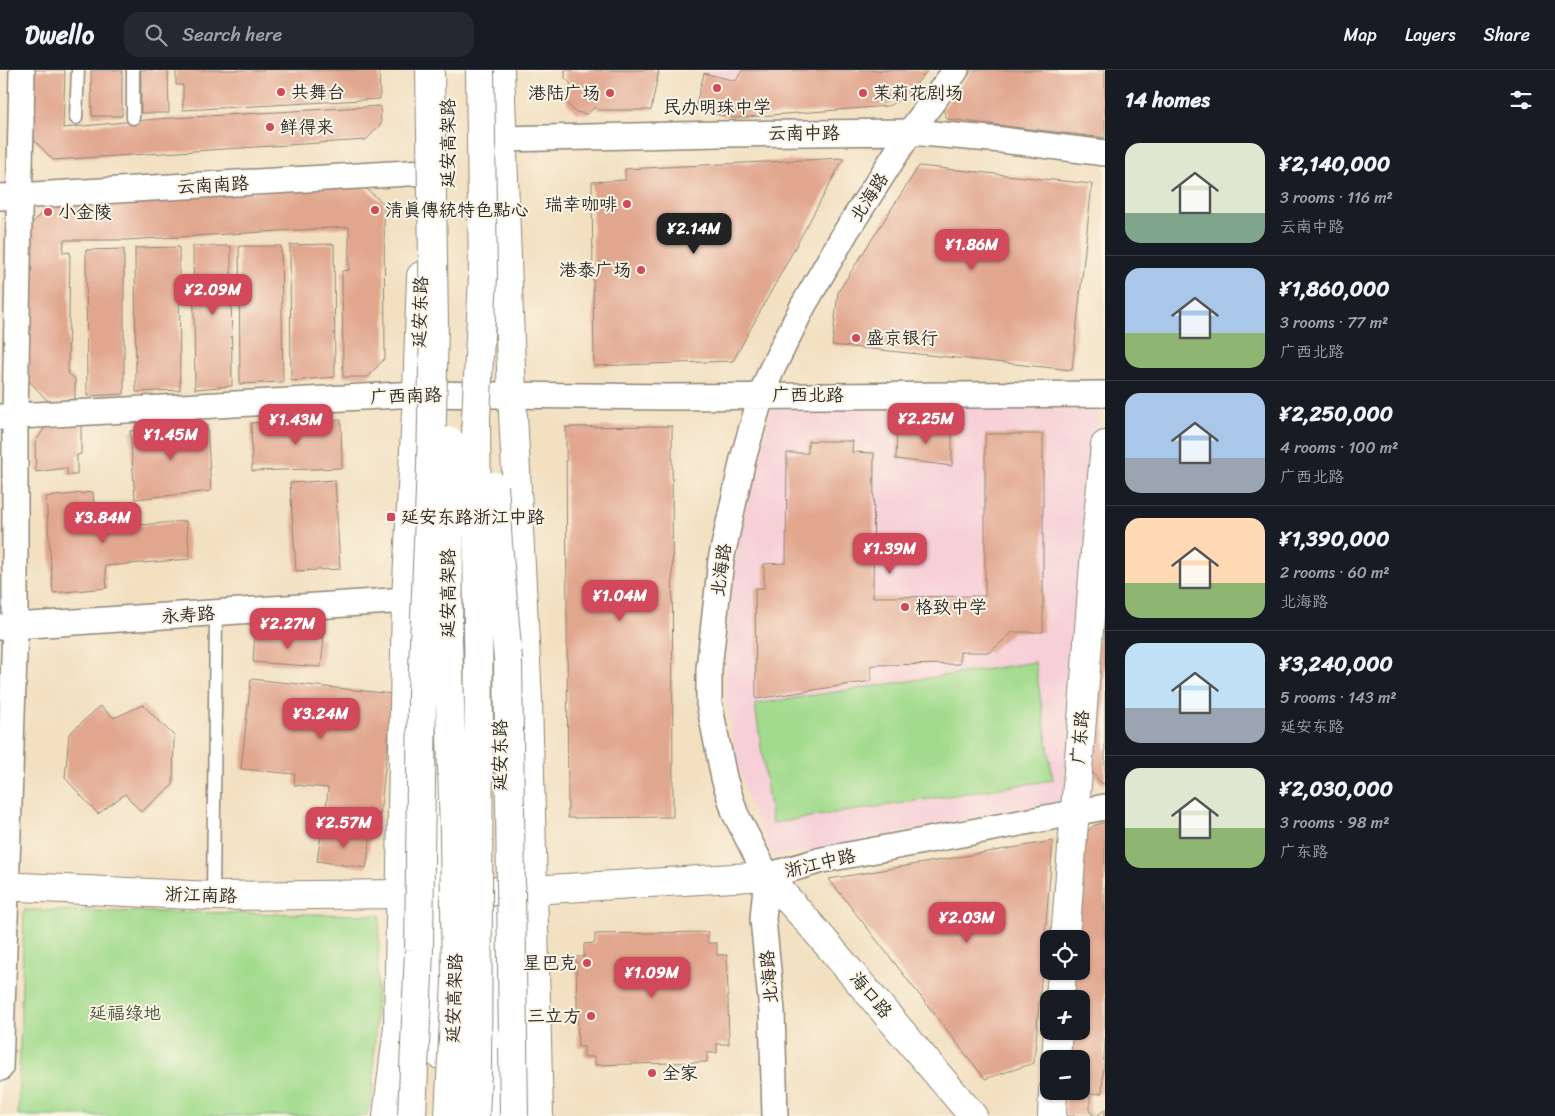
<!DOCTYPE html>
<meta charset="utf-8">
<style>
body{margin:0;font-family:Sriracha,"LXGW WenKai TC",sans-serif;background:#242831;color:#f1f3f6;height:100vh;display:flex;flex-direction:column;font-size:19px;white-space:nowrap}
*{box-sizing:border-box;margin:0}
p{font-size:16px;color:#9ea1a6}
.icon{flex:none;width:28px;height:28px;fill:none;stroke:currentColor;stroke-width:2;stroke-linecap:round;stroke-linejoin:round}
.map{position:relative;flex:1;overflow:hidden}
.side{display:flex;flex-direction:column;background:#171b24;width:450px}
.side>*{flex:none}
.fabs{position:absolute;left:1040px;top:860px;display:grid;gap:10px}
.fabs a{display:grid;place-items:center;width:50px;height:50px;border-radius:10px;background:#171b24;box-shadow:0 1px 4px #0004;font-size:25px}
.price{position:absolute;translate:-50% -42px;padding:0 11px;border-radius:10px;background:#d1495b;color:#fff;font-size:16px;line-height:32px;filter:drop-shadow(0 1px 2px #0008)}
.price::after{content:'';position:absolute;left:50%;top:30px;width:15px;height:11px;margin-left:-8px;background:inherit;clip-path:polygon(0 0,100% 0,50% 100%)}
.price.on{background:#222;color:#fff}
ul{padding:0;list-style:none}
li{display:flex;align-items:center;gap:15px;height:125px;padding:0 20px}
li+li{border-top:1px solid #363941}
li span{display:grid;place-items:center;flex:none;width:140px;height:100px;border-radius:15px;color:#555}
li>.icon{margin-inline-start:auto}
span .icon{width:60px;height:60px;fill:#fffc;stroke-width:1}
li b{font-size:21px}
h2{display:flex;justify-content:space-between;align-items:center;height:60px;padding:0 20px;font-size:21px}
header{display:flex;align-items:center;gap:30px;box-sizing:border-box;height:70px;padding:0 25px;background:#171b24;border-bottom:1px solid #363941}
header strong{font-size:24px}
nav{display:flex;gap:28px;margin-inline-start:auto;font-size:18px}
.search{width:350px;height:45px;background:#242831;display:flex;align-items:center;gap:12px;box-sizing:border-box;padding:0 18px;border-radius:15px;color:#9ea1a6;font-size:19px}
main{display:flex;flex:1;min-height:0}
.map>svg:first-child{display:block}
</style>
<header>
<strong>Dwello</strong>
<div class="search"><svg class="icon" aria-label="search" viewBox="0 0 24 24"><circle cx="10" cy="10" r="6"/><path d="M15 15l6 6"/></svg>Search here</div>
<nav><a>Map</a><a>Layers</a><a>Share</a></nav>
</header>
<main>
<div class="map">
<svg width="1105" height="1046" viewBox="0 0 1105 1046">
<rect width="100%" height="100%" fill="#fcf5e5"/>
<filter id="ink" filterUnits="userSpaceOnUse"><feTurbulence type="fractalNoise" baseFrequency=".02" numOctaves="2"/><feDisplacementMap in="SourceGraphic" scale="10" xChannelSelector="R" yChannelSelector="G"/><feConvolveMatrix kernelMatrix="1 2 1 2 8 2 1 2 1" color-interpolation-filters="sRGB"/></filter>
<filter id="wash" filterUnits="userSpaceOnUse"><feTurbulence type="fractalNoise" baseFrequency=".0096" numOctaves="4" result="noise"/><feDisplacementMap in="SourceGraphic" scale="20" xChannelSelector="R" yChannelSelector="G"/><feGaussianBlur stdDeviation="1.12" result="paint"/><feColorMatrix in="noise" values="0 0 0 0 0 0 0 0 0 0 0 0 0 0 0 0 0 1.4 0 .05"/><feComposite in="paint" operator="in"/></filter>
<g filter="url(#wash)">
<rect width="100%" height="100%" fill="#f2e0c1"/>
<path fill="#f6cfd7" d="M712,0h30l-6,11 3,15 -5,22 -39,-9 9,-36 7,2z
M1099,334l-36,396 -288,57 -24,-48 -14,-46 -11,-64 1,-59 6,-66 10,-52 29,-113z"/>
<path fill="#a2db8d" stroke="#66835c" d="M1035,592l18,118 -281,43 -17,-119z
M24,840l356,5 -8,186 -6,15h-348z"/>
<g id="blocks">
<path fill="#e1a68e" d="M35,0h30l-2,58 93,-9 224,-13 1,18 -15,16 -313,20 -20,-21z
M91,0h31v46h-30z
M141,0h27l1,43h-28z
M176,0h203l1,29 -197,11v-25h-7z
M565,0h94l-8,40h-53l-3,-3 -8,7 -12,-2 -8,-9 -1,-6 1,-7 4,-6 -6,-6z
M742,0h186l-23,27 -17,9 -154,12 -39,-9 9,-36 32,8z
M972,0h133v68l-158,-19 -4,-10z
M844,88l-111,203 -139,5 -2,-184 33,-2v-11z
M919,96l173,18 -20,186 -240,-25 6,-53z
M362,115l22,19 1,154 -17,19h-25l-1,-106 7,-1v-43l-223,13h-62l-1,13 7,-1 -2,121 7,6v20l-26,3 -21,-22 2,-154 18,-21z
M334,174l1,133 -44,4 -1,-136z
M193,176h38l1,140 -37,3z
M239,176h42l2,136 -43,2z
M179,177l1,143 -44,2 -1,-144z
M124,179v145l-37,2 -1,-146z
M341,350l1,48 -90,3 -1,-48z
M81,355v29l-4,1v20h-10v-7l-31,4 -1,-29 10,-16z
M207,355l4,66 -76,8 -5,-68z
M952,355v41l-56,-7 1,-31z
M672,356l1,391 -105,1 -2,-391z
M985,364h58v198h-30l-23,20h-30v12l-89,1v16l-115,18 -1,-111h9v-24l22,-1 1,-110h21v-12h45l-1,11 22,1 -1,144 112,-1z
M335,410l5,89 -44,2 -6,-88z
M93,422l3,37 90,-8 4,38 -85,7 2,22 -54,5 -7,-96z
M1105,477v238l-6,-4 -10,-14z
M255,563l69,5 -3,29 -68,-5z
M251,609l142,15 -13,121 -54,-6 2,-21 -34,-3 1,-11 -54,-5z
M143,635l31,31 -1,49 -32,27 -16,-18 -27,20 -33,-36 4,-44 31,-28 14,12z
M1105,752v218l-3,53 -12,1v18l5,4h-30l1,-25h15v-32h-13l2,-28h11v-32h-9l1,-28h8v-32h-6l10,-105 8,-8z
M322,759l49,7 -5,32 -49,-7z
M1053,771l-19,222 -49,16 -156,-200z
M708,862v11h9v12h10l2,89h-12v9h-10v9l-112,3v-8h-11v-10h-6l-2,-90h8v-13l11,-1v-9z
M1105,1039v7h-8z"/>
</g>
</g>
<g filter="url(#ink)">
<use href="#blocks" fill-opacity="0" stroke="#8e8676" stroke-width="1"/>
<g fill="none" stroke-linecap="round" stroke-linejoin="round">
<defs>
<path id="service" d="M76,48l2,-48
M133,48v-48
M213,826l3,-283"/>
<path id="minor" d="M501,69l219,-5 190,-2 92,8 103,13
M0,127l425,-25
M0,347l417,-23 251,3 437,-3
M0,557l406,-27
M767,806l55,-16 283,-53
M0,998l15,-442v-210l7,-346
M775,1046l-3,-105 -9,-92 4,-43 -32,-63 -11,-35 -15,-75v-34l12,-109 22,-101 18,-63 10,-25 32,-65 44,-76 63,-98 46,-62"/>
<path id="tertiary" d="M0,816l213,10 189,-2 130,-4 235,-14 43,48 163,192
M1065,869l31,-401 9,-93
M1060,929l2,-28
M1056,989l2,-28
M1052,1046l1,-25"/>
<path id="primary" d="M500,0l12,325 16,305 11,416
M433,613l3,45 4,327
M498,850l1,196
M387,1046l11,-89 8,-427 11,-206 4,-118"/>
</defs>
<use href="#service" stroke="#8e8676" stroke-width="15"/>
<use href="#minor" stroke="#8e8676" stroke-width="28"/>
<use href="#tertiary" stroke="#8e8676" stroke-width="30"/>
<use href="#primary" stroke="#8e8676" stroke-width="30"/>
<use href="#service" stroke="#fff" stroke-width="12"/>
<use href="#minor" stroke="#fff" stroke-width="25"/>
<use href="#tertiary" stroke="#fff" stroke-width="28"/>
<use href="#primary" stroke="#fff" stroke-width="28"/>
<defs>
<path id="trunk-bridge" d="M494,416l4,58 10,115 6,457
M412,1046l7,-166 3,-256 9,-229 3,-142 -4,-253
M449,1046l7,-135 -2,-148 -6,-194 2,-198
M475,1046l2,-42 2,-348 -3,-308 7,-142 -3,-206"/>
</defs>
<use href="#trunk-bridge" stroke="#8e8676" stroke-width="30" stroke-linecap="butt"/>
<use href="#trunk-bridge" stroke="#fff" stroke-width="28"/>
</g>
</g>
<g fill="#d1495b" stroke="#fcf5e5" stroke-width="2">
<circle cx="717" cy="18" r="5"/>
<circle cx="281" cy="22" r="5"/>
<circle cx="610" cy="23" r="5"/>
<circle cx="863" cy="23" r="5"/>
<circle cx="270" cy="57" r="5"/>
<circle cx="627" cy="134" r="5"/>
<circle cx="375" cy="140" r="5"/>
<circle cx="48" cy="142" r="5"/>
<circle cx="641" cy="200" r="5"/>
<circle cx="856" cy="268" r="5"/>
<rect x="386" y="442" width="10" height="10" rx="2.5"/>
<circle cx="905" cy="537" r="5"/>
<circle cx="587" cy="893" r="5"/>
<circle cx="591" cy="946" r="5"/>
<circle cx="652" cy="1003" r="5"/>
</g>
<g text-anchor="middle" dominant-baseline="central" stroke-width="4" stroke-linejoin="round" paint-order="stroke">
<g font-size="18" fill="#2b2b2b" stroke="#fcf5e5" text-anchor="start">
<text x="291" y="22">共舞台</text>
<text x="600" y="23" text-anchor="end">港陆广场</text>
<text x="873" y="23">茉莉花剧场</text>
<text x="717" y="37" text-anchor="middle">民办明珠中学</text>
<text x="280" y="57">鲜得来</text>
<text x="617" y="134" text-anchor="end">瑞幸咖啡</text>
<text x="385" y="140">清真傳統特色點心</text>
<text x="58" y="142">小金陵</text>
<text x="631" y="200" text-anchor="end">港泰广场</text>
<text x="866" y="268">盛京银行</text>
<text x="401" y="447">延安东路浙江中路</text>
<text x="915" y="537">格致中学</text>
<text x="577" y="893" text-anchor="end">星巴克</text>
<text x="581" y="946" text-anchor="end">三立方</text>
<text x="662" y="1003">全家</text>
</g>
<g font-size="18" fill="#2b2b2b" stroke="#fcf5e5">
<text x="804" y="63">云南中路</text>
<text transform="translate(448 73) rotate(-90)">延安高架路</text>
<text transform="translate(213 115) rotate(-3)">云南南路</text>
<text transform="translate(869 127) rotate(-57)">北海路</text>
<text transform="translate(420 242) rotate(-88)">延安东路</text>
<text x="808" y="325">广西北路</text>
<text transform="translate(406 326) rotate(-2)">广西南路</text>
<text transform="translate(721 500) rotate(-82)">北海路</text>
<text transform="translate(448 523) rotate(-90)">延安高架路</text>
<text transform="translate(188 545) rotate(-4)">永寿路</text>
<text transform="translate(1080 667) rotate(-85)">广东路</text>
<text transform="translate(500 685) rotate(-90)">延安东路</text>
<text transform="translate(820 793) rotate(-13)">浙江中路</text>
<text transform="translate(201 825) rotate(2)">浙江南路</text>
<text transform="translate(769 907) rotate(-95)">北海路</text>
<text transform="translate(871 925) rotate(50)">海口路</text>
<text transform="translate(454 928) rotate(-88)">延安高架路</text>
</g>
<g font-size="18" fill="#495744" stroke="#fcf5e5">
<text x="125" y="943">延福绿地</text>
</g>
</g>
</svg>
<div class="fabs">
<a><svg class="icon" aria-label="locate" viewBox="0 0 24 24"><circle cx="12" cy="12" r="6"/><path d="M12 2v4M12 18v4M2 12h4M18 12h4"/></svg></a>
<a>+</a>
<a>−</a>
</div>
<b class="price on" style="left:694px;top:185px">¥2.14M</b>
<b class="price" style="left:972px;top:201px">¥1.86M</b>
<b class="price" style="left:213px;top:246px">¥2.09M</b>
<b class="price" style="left:926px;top:375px">¥2.25M</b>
<b class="price" style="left:296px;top:376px">¥1.43M</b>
<b class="price" style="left:171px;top:391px">¥1.45M</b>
<b class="price" style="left:103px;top:474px">¥3.84M</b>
<b class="price" style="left:890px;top:505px">¥1.39M</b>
<b class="price" style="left:620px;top:552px">¥1.04M</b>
<b class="price" style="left:288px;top:580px">¥2.27M</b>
<b class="price" style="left:321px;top:670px">¥3.24M</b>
<b class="price" style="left:344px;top:779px">¥2.57M</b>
<b class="price" style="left:967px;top:874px">¥2.03M</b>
<b class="price" style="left:652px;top:929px">¥1.09M</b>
</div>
<section class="side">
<h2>14 homes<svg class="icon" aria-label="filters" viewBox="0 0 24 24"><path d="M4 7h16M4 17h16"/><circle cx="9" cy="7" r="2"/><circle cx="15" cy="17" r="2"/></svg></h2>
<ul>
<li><span style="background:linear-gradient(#dfe7d0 70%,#7fa58c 0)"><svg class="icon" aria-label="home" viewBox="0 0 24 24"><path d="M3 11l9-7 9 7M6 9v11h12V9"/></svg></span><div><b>¥2,140,000</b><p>3 rooms · 116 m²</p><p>云南中路</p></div></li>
<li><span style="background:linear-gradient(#a9c7e8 65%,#8fb573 0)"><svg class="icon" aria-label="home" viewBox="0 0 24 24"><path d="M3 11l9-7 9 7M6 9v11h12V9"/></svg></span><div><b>¥1,860,000</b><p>3 rooms · 77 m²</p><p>广西北路</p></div></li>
<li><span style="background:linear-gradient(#a9c7e8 65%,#9aa5b1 0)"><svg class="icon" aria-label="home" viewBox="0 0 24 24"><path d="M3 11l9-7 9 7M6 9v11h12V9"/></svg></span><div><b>¥2,250,000</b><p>4 rooms · 100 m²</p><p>广西北路</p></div></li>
<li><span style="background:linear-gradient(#ffd9b3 65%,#8fb573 0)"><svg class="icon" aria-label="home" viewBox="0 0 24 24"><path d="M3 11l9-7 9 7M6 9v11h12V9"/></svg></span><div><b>¥1,390,000</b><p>2 rooms · 60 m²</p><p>北海路</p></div></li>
<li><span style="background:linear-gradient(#bfe0f5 65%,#9aa5b1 0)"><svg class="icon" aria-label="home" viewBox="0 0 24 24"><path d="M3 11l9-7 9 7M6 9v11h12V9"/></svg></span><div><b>¥3,240,000</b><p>5 rooms · 143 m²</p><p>延安东路</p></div></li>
<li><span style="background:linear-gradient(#dfe7d0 60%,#8fb573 0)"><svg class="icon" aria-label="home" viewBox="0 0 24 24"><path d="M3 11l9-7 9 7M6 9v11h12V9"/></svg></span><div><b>¥2,030,000</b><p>3 rooms · 98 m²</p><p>广东路</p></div></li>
</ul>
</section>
</main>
